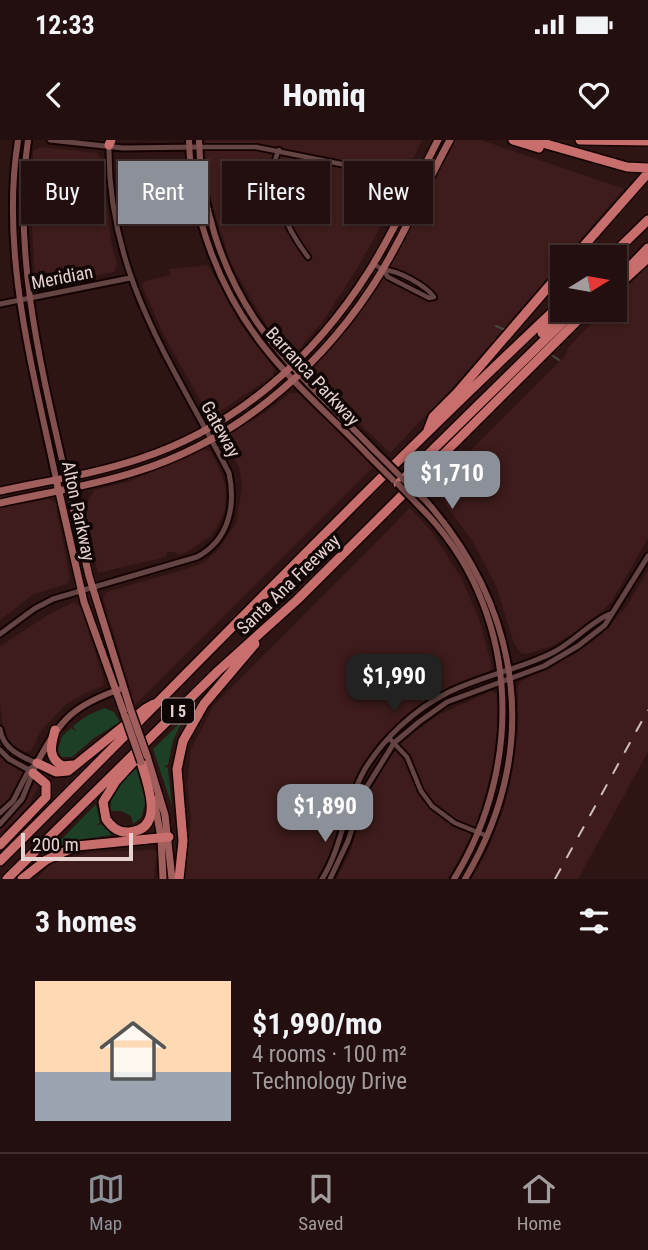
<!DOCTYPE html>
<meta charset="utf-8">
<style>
body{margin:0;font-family:"Roboto Condensed",sans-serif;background:#2f1d1d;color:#f1f3f6;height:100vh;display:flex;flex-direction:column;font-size:26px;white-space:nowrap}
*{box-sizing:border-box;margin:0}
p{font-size:23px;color:#a39c9e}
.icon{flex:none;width:38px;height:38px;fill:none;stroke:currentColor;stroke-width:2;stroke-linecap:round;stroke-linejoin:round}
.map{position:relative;height:739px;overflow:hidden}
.side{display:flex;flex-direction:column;background:#230f0f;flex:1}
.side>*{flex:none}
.hud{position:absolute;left:21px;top:21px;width:607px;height:63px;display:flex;gap:14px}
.needle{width:46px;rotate:79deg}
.tools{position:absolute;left:550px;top:105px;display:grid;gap:14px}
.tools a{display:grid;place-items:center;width:77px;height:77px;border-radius:0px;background:#230f0f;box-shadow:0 2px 5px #0004,0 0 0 2px #402f2f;font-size:35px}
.scale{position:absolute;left:21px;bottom:18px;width:112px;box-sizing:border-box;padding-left:7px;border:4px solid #e6d3d1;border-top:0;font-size:19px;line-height:24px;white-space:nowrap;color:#e6d3d1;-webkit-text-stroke:5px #0f0504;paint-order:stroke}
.price{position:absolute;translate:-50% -60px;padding:0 16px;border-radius:14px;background:#8c9099;color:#fff;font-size:23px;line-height:46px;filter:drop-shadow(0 2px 4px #0008)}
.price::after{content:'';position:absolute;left:50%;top:42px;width:21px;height:16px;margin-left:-10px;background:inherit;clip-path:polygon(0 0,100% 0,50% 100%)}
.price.current{background:#222;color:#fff}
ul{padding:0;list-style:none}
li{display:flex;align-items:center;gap:21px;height:175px;padding:0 35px}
li span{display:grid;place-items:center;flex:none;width:196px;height:140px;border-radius:0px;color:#555}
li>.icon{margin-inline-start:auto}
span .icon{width:84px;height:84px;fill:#fffc;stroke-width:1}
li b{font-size:30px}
h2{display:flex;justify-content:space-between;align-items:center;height:84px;padding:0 35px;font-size:30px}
.chip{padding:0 24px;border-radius:0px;background:#230f0f;box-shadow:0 2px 5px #0004,0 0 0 2px #402f2f;font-size:24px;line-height:63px}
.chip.current{background:#8c9099;color:#fff}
.status{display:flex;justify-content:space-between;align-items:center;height:49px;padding:0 35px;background:#230f0f;direction:ltr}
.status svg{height:19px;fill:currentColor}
header{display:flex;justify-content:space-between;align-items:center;height:91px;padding:0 35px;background:#230f0f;font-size:32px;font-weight:800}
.dock{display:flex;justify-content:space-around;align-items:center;height:98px;border-top:2px solid #402f2f;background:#230f0f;font-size:19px;color:#a39c9e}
.dock a{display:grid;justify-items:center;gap:4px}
.dock .current{color:#8c9099}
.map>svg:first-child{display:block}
</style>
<div class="status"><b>12:33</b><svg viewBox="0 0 49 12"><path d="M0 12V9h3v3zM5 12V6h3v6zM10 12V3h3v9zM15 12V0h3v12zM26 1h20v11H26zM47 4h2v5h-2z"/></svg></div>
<header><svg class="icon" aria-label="back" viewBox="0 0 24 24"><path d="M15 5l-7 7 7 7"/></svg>Homiq<svg class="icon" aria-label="heart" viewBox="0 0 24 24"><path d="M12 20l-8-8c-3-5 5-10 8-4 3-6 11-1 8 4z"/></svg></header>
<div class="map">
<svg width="648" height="739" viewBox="0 0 648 739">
<rect width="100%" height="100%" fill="#2f1414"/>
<path fill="#3d1c1b" d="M206,0h216l-34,73 -31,56 -32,49 -28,34h-8l-21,-24 -37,-64 -20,-62 -6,-43z
M456,0h25l143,49 -59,68h-3v4l-108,125 -64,67 -79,-76 1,-8 44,-50 25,-40z
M40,7l57,6 4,5 10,82 6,25 -3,7 -72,15 -7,-4 -4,-75 2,-57z
M208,125l31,55 35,48 -1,8 -57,38h-8l-44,-78 -22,-50 3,-5 26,-6 -2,-6z
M648,126v272l-36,63 -14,14 -22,17 -24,14 -25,8 -6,-1 -7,-9 -18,-58 -23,-44 -40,-54 133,-133 2,-7 36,-38h10v-11z
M290,253h8l76,73 -239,239 -32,-107 4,-6 85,-25 11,-4 16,-14 17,-26 6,-36 -3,-20 -14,-24 2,-7 40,-25z
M203,309l7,2 10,18 6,19 -1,22 -7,16 -7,10 -24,16 -8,3 -3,-3h-9l-1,5 -68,16 -8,-29 -5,-36 9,-18 33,-8z
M49,359l6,4 15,75 -3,6 -33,10 -34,26v-112z
M410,368l22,24 30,47 18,43 12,45 -3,5 -54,21 -34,26 -24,25 -25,42 -20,64 -15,29h-133l7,-59 -4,-37 4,-34 22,-43z
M648,431v181l-70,127h-107l17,-30 15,-38 7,-27 8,-52v-46l3,-5 53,-27 27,-19 25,-28z
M74,462l7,5 23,73 -1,6 -19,8 -19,11 -24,26 -10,20 -6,1 -17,-10 -5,-11 -3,-29v-56l48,-31z
M491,551l7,4 -1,55 -17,67 -14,32 -19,30h-111l14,-27 18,-59 19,-32 17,-21 34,-25z
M0,612l4,7 33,22 2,5 -10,19 -29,29z
M152,710l5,2 -3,27h-117l15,-17 40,-10z"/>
<path fill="#1c3f25" d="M105,568l9,4 6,10 -26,16 -22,19h-11l-3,-7 4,-14 9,-8 5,3 -3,-5 15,-11z
M182,581l-9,20 -5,24 -4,1 4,2 4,38 -19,-57z
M136,628l10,33 -5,17 -8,6 -2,-8 -10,-5h-10c-3,-18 12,-32 25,-43z
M96,664l4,18 -4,4 5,-2 11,11 -42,6 -20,10z"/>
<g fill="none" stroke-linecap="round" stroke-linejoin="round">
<path stroke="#454a3f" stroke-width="2" d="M496,186l9,4
M553,216l6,4"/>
<defs>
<path id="minor" d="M199,7h57l90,18
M279,10c-17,32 10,82 29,107
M374,124l9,6 5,7 41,21 5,-1
M383,130c15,0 42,15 51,27
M389,598l18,19 14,34 11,15 23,17 32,13"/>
<path id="tertiary" d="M50,0l73,8 76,-1
M0,164l130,-26
M0,494l34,-25 19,-10 144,-42c32,-17 39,-51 32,-84 -57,-110 -122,-198 -120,-328
M0,589c3,20 20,27 36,34
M0,610l9,9 22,12
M0,673l13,-12 16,-31 8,-7
M0,684l22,-25 15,-36
M322,739c21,-34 23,-75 43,-110 19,-31 49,-59 82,-76 33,-17 71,-23 105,-40 21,-10 38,-31 58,-39
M330,739l18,-38 18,-53 28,-45 25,-21 28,-20 97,-36 34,-20 27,-21 43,-69"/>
<path id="secondary" d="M18,0c-18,113 15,229 38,339
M28,0c-16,112 13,228 38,337
M189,0c2,77 31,154 80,213 30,37 68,69 101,104
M199,0c1,63 22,129 57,181 33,48 79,88 119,130
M427,362c96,111 114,249 38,377
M421,368c99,99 105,255 33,371
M37,623c24,-45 37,-58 86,-75"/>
<path id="primary" d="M56,339l28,123 41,114
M68,345l21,91 42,135
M0,351c47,-10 94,-17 139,-32 98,-32 176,-102 230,-188 26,-41 46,-87 69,-131
M0,363c45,-10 91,-17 135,-31 97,-30 179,-98 235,-182 31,-47 53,-101 80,-150
M147,616l18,59 7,64
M154,659l7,39 2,41"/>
<path id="motorway" d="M513,0l26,8
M532,0l95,27 21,1
M580,0l68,1
M109,5l2,-5
M574,117l74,-84
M610,117l38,-37
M614,143l34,-35
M614,149l34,-31
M542,193l23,-23
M428,290l5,-13 24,-24 105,-122
M398,344l177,-174
M55,590c-4,15 -8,28 8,36l10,-1
M139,616l-23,25 -13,21 3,17c6,9 13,14 23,13 37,-2 18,-50 12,-70
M37,623l19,9 12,-1 77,-62 9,-5
M0,705l46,-48v-13l-13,-11
M0,721c187,-186 369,-377 562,-558
M7,739l211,-208 79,-71 291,-290
M22,739l24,-19 31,-14 92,-9
M179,739l4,-38 -6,-72 6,-28 21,-37 51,-60"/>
</defs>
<use href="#minor" stroke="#150202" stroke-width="8"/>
<use href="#tertiary" stroke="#150202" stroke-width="9"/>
<use href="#secondary" stroke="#150202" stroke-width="10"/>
<use href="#primary" stroke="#150202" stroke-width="10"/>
<use href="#motorway" stroke="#150202" stroke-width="12"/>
<use href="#minor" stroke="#644543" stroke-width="4.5"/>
<use href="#tertiary" stroke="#644543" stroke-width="5"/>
<use href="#secondary" stroke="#82514f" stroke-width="6"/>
<use href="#primary" stroke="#a05e5c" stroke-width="7"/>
<use href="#motorway" stroke="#c86e6c" stroke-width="9"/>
<path stroke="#d0bcbb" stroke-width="2" stroke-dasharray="12 12" stroke-linecap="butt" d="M555,739l93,-169"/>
<defs>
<path id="secondary-bridge" d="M375,311l24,24
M370,317l23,23
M403,339l24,23
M398,344l23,24"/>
<path id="primary-bridge" d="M131,571l16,45
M125,576l16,46"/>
</defs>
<use href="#secondary-bridge" stroke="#150202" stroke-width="10" stroke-linecap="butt"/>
<use href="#primary-bridge" stroke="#150202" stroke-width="10" stroke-linecap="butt"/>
<use href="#secondary-bridge" stroke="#82514f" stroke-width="6"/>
<use href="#primary-bridge" stroke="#a05e5c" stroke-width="7"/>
</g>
<g text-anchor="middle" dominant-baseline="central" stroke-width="7" stroke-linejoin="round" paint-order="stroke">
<rect fill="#0f0504" stroke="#a69594" stroke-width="2" x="162" y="558.5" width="32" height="25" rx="5"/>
<g font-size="16" font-weight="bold" fill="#e6d3d1">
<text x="178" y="571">I 5</text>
</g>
<g font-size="18" fill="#e6d3d1" stroke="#0f0504">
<text transform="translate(62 137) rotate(-11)">Meridian</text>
<text transform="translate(313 236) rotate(47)">Barranca Parkway</text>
<text transform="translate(221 289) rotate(61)">Gateway</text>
<text transform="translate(79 371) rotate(78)">Alton Parkway</text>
<text transform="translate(288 444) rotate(-44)">Santa Ana Freeway</text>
</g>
</g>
</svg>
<div class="tools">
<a><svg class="needle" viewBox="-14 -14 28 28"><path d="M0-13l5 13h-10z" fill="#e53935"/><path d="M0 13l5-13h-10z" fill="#a39c9e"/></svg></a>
</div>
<div class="scale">200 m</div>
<b class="price" style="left:452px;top:371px">$1,710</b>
<b class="price current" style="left:394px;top:574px">$1,990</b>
<b class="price" style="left:325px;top:704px">$1,890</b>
<div class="hud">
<a class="chip">Buy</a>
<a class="chip current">Rent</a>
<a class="chip">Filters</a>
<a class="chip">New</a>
</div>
</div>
<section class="side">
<h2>3 homes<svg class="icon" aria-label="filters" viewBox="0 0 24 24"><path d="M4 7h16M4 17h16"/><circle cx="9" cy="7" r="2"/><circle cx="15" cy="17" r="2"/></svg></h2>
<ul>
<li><span style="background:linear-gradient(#ffd9b3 65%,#9aa5b1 0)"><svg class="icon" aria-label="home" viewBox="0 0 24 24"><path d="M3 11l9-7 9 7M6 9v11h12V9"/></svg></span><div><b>$1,990/mo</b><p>4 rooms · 100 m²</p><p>Technology Drive</p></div></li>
</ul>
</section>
<nav class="dock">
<a class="current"><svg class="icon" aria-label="map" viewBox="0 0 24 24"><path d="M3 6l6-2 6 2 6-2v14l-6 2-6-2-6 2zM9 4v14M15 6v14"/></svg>Map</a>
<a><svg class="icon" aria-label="saved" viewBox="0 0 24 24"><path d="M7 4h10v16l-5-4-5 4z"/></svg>Saved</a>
<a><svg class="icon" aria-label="home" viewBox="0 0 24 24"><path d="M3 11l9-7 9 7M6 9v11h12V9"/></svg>Home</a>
</nav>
